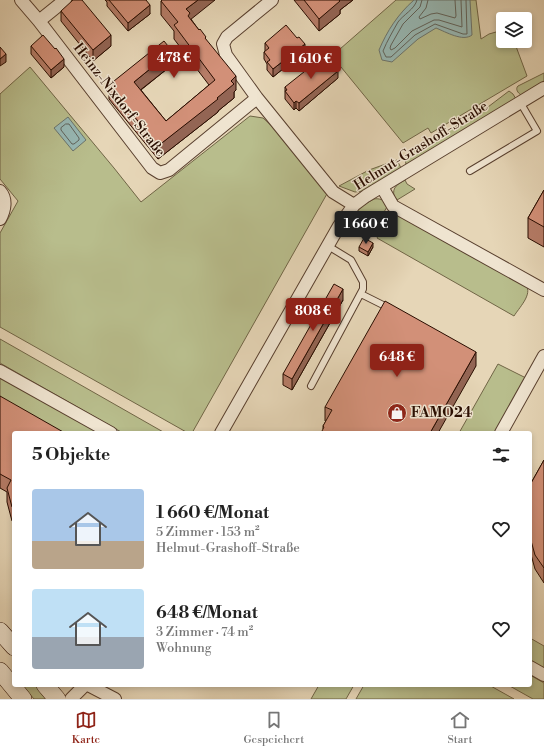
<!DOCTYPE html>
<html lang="de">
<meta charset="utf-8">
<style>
body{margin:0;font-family:"Libre Bodoni",serif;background:#f2f2f2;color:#222;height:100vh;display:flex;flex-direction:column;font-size:15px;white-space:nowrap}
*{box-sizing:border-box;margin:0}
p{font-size:13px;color:#767676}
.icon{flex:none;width:22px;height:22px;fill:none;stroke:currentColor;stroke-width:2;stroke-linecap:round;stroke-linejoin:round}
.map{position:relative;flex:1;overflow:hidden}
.panel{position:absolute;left:12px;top:431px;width:520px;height:256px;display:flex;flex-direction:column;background:#fff;border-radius:4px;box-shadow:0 2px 6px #0003}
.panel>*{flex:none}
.controls{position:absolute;left:496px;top:12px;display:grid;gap:8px}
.controls a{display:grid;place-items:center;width:36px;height:36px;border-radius:4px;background:#fff;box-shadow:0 2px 6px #0003;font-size:20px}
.price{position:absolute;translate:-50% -34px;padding:0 9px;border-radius:4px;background:#8f2418;color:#fff;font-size:13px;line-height:26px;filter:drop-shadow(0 1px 2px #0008)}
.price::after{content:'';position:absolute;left:50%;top:24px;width:12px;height:9px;margin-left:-6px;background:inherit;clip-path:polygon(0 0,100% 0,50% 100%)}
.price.selected{background:#222;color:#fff}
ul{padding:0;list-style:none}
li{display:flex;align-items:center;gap:12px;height:100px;padding:0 20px}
li span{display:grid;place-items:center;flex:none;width:112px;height:80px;border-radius:4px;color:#555}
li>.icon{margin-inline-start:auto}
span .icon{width:48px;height:48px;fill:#fffc;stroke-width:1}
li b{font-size:17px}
h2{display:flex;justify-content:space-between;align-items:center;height:48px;padding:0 20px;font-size:17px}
.tab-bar{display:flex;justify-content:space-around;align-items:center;height:56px;border-top:1px solid #e0e0e0;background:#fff;font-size:11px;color:#767676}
.tab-bar a{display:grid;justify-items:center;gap:2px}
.tab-bar .selected{color:#8f2418}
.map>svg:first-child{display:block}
</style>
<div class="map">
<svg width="544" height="699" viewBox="0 0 544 699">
<rect width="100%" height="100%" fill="#e6d6b7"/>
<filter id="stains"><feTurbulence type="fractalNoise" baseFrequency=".005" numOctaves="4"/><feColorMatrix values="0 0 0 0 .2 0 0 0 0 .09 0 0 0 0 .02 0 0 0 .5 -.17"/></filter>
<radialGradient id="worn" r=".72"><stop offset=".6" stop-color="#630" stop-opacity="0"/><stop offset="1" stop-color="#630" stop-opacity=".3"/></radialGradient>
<path fill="#b8bd8c" stroke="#706546" d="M396,0h80l5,39 8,-5 14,-4v11h11l13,35 -96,57 -3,-5 -25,15 -71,-87z
M30,67l84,101 27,34 109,-86 13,2 10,9 55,65 -136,241h-4l-188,-106v-94l18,-32 -18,-22v-85z
M544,73v8l-23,14c-3,-2 -6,-6 -3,-9z
M509,91l4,3 3,5 -110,66 -1,-9 79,-46z
M397,160l4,8 -38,23 -8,1 -16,-6 30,-16z
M405,180l2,4 8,5 -18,11 -3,-4c-2,-9 4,-12 11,-16z
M374,199c5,-1 11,1 14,6l-17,30 -24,-13 16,-17z
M392,212l135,75c4,9 -8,21 -13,29l-137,-78z
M0,339l165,94h-42l-123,-70z
M498,364l28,14 -31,55h-36z
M0,375l103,58h-41l-62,-35z
M530,638l14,8v24l-14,-8z
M530,675l14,8v16h-11l-25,-14h22z
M22,685h15l10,14h-13z
M319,685h35l-8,14h-35z
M364,685h125l25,14h-158z"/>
<path fill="#97b8b4" stroke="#6b746c" d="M414,0h56l2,35c-9,7 -26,-3 -36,-7l-18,11 -26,23 -10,-2 -3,-10c8,-19 19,-36 35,-50z
M68,117l18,23 -13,11 -19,-23z"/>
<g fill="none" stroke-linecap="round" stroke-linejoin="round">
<path stroke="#60625a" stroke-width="1" d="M417,0c-2,9 -14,15 -19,22 -5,9 -11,19 -15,29l3,6h5l24,-22 20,-11 28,10h4l-1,-34
M422,0l-2,7 -17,17 -12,21 -1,3 1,2 4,-2 17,-17 22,-11h5l23,7 -1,-27
M428,0l-2,8 -7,9 1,2 11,-5 6,-1 18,5 1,-2 -1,-16
M66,124h3l10,14v2l-5,4h-2l-11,-14v-2z"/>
<defs>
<path id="lane" d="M470,171l67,-40 -17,-29
M361,294l28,14
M311,386l52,-97v-7l-12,-22 -23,-14"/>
<path id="street" d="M21,0l18,21 113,147 8,5 9,-3 88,-72
M272,0l-45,37 -4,7 3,11 31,43 76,94 21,13
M39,21l26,-21
M382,187l11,19 151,84
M0,191c7,8 5,19 0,28
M0,371l111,62
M221,433l118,-207 15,-21 12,-9 178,-108
M501,433l43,-77
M530,667l14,8
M88,685l27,14
M71,699l14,-14"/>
<path id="secondary" d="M0,631l14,16
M0,671l23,28
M45,685l12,14"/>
</defs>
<use href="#lane" stroke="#583f2e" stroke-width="8"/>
<use href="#street" stroke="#583f2e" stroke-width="14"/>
<use href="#secondary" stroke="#290d00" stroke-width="18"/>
<use href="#lane" stroke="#efe4d0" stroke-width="6"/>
<use href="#street" stroke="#efe4d0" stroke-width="12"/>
<use href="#secondary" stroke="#efe4d0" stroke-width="17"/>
</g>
<path fill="#b57c67" stroke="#290d00" d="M105,0h41l4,14 -22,17 -21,-25v-4z
M294,0h59l-13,10v4l-21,17z
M161,1l30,18 15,21 30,50 -2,2v6l-16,13v1l-60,47 -49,-60v-14l63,-20 -31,25 25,31 43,-36 -35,-46v-8l-13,-16z
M61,11l50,35 -18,15 -32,-40z
M265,43l40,8 -32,26 -6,-7v-6l-3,-5v-7l1,-1z
M31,46l33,21 -13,11 -20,-24z
M338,78l-39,33 -3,-3 -2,2 -9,-11v-12z
M544,190v57l-16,-9v-20z
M359,247h14l-5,9 -9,-5z
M343,300l-51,90 -9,-5v-11z
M476,366l-153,63v-3l3,-5h-1v-14z
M0,396l14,37v89l-2,-1 -5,-19v-10l-7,-4z
M544,460v123l-9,-14 -5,-18v-66z"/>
<path fill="#936554" stroke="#290d00" d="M198,0h17l-25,20v7l-4,-18z
M339,0h14l-13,10v4l-21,17v-12z
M150,5v9l-22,17v-8z
M111,35v11l-18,15v-11z
M305,44v7l-32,26v-8z
M172,51v14l-38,30v-13z
M6,54v8l-6,4v-7z
M64,59v8l-13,11v-8z
M338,71v7l-39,33v-8z
M236,76v14l-2,2v6l-16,13v1l-60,47v-13l59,-48 14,-17z
M296,101v7l-2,2v-7z
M373,243v4l-5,9v-4z
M343,289v11l-51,90v-11z
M476,352v14l-38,67h-8z"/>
<path fill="#d29078" stroke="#290d00" d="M73,0h9l29,35 -18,15 -32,-39z
M109,0h37l4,5 -22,18z
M162,0h36l-12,9 4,4 -2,3 11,14 1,-1 6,8 -1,1 31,38 -5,5 3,3 -17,14 1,1 -60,47 -49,-61 55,-44 8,10 -38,31 32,39 49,-41 -41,-55 4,-3 -17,-21z
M304,0h35l1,1 -21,18z
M286,25l11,13 2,-1 6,7 -32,25 -6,-7 3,-2 -6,-8 5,-4 -4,-5z
M43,35l12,14 1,-1 8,11 -13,11 -20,-24z
M0,47l6,7 -6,5z
M324,56l4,6 2,-1 8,10 -39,32 -3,-2 -2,2 -9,-12 2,-1 -2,-3z
M544,190v37l-16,-9z
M364,238l9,5 -5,9 -9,-5z
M334,284l9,5 -51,90 -9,-5z
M385,301l91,51 -46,81h-109l3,-6 -1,-1 9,-16 -7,-3z
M0,396l65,37h-51v75l-2,-1 -5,-19 4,-8 -11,-6z
M544,460v108l-9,-13 -5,-18v-52z"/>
<defs>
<symbol id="shop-disc" viewBox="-11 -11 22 22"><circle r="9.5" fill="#8f2418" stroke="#efe4d0"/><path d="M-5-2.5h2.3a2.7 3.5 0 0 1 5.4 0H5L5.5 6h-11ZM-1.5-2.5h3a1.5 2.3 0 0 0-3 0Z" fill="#fff"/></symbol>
</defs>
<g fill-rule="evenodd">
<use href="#shop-disc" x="386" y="402" width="22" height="22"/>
</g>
<g text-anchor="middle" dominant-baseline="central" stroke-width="3" stroke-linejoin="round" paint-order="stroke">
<g font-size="14" fill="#290d00" stroke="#efe4d0">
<text transform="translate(119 100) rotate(52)">Heinz-Nixdorf-Straße</text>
<text transform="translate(421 146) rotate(-32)">Helmut-Grashoff-Straße</text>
</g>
<g font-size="14" font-weight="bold" fill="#290d00" stroke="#efe4d0" text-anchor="start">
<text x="411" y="413">FAMO24</text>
</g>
</g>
<rect width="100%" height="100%" filter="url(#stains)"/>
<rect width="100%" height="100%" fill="url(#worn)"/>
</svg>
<div class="controls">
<a><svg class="icon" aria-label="layers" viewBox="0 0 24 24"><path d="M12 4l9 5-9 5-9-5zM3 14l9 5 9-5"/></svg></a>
</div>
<b class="price" style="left:174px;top:79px">478 €</b>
<b class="price" style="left:311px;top:80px">1 610 €</b>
<b class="price selected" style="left:366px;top:245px">1 660 €</b>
<b class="price" style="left:313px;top:332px">808 €</b>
<b class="price" style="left:397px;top:378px">648 €</b>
<section class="panel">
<h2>5 Objekte<svg class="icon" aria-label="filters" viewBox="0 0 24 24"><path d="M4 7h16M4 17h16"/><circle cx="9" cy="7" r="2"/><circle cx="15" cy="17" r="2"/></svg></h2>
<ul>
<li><span style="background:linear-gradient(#a9c7e8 65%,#b9a48a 0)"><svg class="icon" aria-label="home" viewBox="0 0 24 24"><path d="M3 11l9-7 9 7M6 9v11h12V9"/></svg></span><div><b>1 660 €/Monat</b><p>5 Zimmer · 153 m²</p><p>Helmut-Grashoff-Straße</p></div><svg class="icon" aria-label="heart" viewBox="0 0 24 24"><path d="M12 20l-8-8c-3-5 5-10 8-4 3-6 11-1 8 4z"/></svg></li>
<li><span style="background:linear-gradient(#bfe0f5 60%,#9aa5b1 0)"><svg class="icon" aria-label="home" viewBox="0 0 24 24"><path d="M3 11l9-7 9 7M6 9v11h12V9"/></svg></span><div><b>648 €/Monat</b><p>3 Zimmer · 74 m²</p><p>Wohnung</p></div><svg class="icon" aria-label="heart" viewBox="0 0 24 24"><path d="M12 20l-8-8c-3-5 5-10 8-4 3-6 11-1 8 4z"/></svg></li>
</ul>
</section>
</div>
<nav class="tab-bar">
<a class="selected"><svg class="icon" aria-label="map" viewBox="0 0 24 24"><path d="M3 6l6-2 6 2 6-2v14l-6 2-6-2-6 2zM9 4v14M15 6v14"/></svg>Karte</a>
<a><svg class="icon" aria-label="saved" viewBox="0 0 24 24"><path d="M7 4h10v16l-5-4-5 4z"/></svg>Gespeichert</a>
<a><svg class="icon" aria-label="home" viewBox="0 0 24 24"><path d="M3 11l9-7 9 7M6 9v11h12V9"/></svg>Start</a>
</nav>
